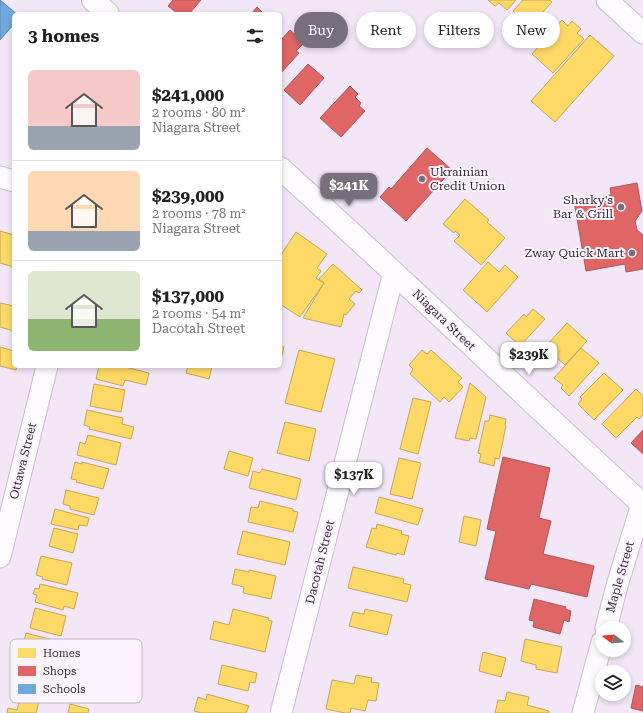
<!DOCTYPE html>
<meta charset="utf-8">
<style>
body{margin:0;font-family:"Roboto Serif",serif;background:#f6f6f6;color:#222;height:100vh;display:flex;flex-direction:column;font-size:15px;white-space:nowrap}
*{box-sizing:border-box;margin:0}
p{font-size:13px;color:#767676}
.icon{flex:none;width:22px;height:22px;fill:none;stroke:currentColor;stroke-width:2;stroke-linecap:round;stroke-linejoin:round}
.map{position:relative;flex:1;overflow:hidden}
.drawer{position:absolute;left:12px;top:12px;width:270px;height:356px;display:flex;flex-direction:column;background:#fff;border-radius:6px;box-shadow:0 2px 6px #0003}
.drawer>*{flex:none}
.hud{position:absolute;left:294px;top:12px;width:289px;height:36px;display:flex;gap:8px}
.needle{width:26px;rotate:286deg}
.controls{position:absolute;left:595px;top:621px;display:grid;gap:8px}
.controls a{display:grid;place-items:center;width:36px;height:36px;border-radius:50%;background:#fff;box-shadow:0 2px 6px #0003;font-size:20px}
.price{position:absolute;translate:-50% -34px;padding:0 9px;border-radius:8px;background:#fff;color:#222;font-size:13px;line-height:26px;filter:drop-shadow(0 1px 2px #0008)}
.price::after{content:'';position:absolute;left:50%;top:24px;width:12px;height:9px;margin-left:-6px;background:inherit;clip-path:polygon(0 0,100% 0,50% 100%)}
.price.on{background:#786f7c;color:#fff}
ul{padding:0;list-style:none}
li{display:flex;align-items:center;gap:12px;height:100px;padding:0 16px}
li+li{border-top:1px solid #e0e0e0}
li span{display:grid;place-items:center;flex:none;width:112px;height:80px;border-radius:6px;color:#555}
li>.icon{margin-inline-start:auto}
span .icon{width:48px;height:48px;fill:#fffc;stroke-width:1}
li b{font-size:17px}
h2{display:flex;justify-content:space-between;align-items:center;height:48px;padding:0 16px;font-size:17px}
.tag{padding:0 14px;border-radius:18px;background:#fff;box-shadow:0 2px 6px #0003;font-size:14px;line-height:36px}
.tag.on{background:#786f7c;color:#fff}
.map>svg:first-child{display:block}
</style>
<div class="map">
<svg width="643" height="713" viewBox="0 0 643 713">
<rect width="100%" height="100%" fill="#f2e6f7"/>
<path fill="#ffd966" stroke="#c3a659" d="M488,0h28l-9,10 -8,-7 -4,3z
M523,0h26l3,2 -23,25 -2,-2 -8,9 -12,-11 8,-10 -2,-2z
M562,20l6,6 4,-5 9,8 -4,4 7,6 -31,34 -21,-19z
M590,35l24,21 -59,66 -24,-21z
M465,199l24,21 -2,2 18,16 -24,27 -27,-24 6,-6 -5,-4 -1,2 -11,-9z
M0,231l14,4v32l-14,-4z
M296,232l31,22 -10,14 4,3 -5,7 8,5 -24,34 -20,-13v-48z
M488,262l11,10 6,-7 13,12 -31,35 -24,-22z
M333,264l29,26 -3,3 -3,-2 -7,8 6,5 -9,11 -2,-1 -3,13 -38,-9 21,-35 -5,-4z
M0,303l14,3v25l-14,-4z
M533,309l12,10 -25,27 -14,-13 18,-19 2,3z
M567,323l20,18 -22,24 -20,-18z
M280,346l4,1 -4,17z
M0,347l14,4v15h3l-1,4 -16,-4z
M581,348l18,15 -30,33 -8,-8 2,-3 -9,-7z
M299,350l36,9 -14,53 -36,-9z
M422,350l5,4 4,-4 31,28 -4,4 5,5 -14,15 -5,-5 -4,5 -30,-28 3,-5 -4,-4z
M99,366h22l28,7 -3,12 -21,-5 -2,6 -27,-7z
M188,366h24l-3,13 -23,-6z
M604,373l19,17 -29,30 -16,-16 4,-5 -2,-2z
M470,383l16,14 -10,42 -6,-1 -1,3 -14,-3z
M94,384l31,6 -4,22 -31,-6z
M636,389l7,7v19l-4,4 -2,-2 -21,21 -14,-14z
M413,398l18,4 -13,52 -18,-5z
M87,410l36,8 -1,6 12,3 -3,12 -42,-10 1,-2 -6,-2z
M490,415l16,4 -1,6 1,1 -7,33 -4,-1 -1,8 -15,-4 2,-8 -3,-1 7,-32h4z
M285,422l31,7 -7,32 -32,-8z
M88,435l33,8 -5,22 -39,-10 3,-13 5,2z
M229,451l24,7 -5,18 -24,-7z
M399,458l22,5 -9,36 -22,-5z
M75,462l7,2v-2l27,7 -6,20 -27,-7 1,-2 -6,-1z
M262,469l39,10 -5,21 -47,-12 4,-17 7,2z
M66,490l33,8 -5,17 -24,-6v-3l-7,-2z
M379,497l44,12 -5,16 -43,-12z
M260,501l33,8v2l5,1 -5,20 -45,-10 3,-15 7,1z
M55,509l34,9 -2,8 -8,-1 -1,5 -27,-6z
M464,516l17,4 -5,26 -17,-4z
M377,524l25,7 -1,3 8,2 -5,19 -7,-2 -1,2 -30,-8 6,-19 4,1z
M54,528l24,6 -5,19 -24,-7z
M243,531l47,11 -5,23 -48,-11z
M41,556l31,7 -5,22 -25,-6 1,-2 -7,-2z
M353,567l51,12 -1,4 8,2 -4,17 -59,-14z
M235,569l14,3v-2l27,6 -5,23 -28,-6 1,-6 -12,-3z
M40,584l38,9 -4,16 -10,-3 -1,4 -28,-8 2,-7 -4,-1 2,-6 4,1z
M35,608l31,8 -5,20 -31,-8z
M233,609l36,9 -1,2 4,1 -7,31 -55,-13 4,-18 15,4z
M365,609l27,6 -5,20 -38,-9 4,-14 11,2z
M26,633l38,10 -4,18 -31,-8 1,-6 -7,-2z
M525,639l37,8 -5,26 -21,-4v-4l-15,-4z
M483,652l23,6 -5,19 -22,-6z
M222,665l35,8 -2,10 -5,-1 -2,9 -30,-7z
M356,675l16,3 -1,4 8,1 -3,18 -8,-1 -3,11 -14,-3 -1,5h-5l-19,-4 6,-29 22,4z
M507,692l22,5 -2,8 22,6v2h-54l3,-13 7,1z
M21,694l19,4 -4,15h-29l1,-5 9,2z
M207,694l42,12 -3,7h-44l-8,-2 4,-14 8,3z
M70,704l19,5 -1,4h-20z"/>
<path fill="#e06666" stroke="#ad5659" d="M173,0h28l-12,14h-11l-10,-8z
M257,7l7,7h-13z
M290,30l14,13 -8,8 3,2 -19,21v-33z
M308,64l16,14 -24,27 -16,-15z
M350,86l8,8 -3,3 6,6 -2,3 6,5 -24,26 -21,-19z
M427,148l25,22 -46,51 -26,-24 9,-10 2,2z
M637,183l5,28 -7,10 2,9 6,5v34l-17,3 -1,-8 -39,7 -12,-70 37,-6 -1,-7z
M643,430v24l-12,-11z
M503,457l47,11 -11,50 12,3 -8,33 51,12 -7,31 -56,-13 -2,5 -44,-10 11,-48 -9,-2z
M534,599l32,8 -1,2 6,2 -2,11 -5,-2 -4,14 -27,-7 1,-6 -5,-1z
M636,685l7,2v24l-12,-3z"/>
<path fill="#6fa8dc" stroke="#5e84ab" d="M0,0l17,14h-3v10l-14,16z"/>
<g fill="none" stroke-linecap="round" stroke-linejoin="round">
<defs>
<path id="minor" d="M607,0l36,33
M0,177l14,4
M0,557l47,-191
M606,628l12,-46 24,-78
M281,713l113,-441
M583,713l19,-71"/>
<path id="secondary" d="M93,0l15,14
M280,168c123,111 241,225 363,337"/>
</defs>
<use href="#minor" stroke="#c8bfcc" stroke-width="23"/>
<use href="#secondary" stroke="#c8bfcc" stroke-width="24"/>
<use href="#minor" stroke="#fdfbfe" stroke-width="21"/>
<use href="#secondary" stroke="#fdfbfe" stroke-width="22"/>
</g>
<g fill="#786f7c" stroke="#fbf3fe" stroke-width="1.5">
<circle cx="422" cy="179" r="4"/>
<circle cx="621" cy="207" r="4"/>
<circle cx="632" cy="253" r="4"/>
</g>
<g text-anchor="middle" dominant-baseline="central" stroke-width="4" stroke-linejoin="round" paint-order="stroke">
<g font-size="12" fill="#362f3a" stroke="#fbf3fe" text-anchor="end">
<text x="430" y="172" text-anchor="start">Ukrainian<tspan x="430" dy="14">Credit Union</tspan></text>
<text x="613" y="200">Sharky's<tspan x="613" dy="14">Bar &amp; Grill</tspan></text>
<text x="624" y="253">Zway Quick Mart</text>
</g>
<g font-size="12" fill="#362f3a" stroke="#fbf3fe">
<text transform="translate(444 320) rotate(44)">Niagara Street</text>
<text transform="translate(23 461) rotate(-76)">Ottawa Street</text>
<text transform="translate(320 562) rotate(-76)">Dacotah Street</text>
<text transform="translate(620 577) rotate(-74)">Maple Street</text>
</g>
</g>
<rect x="10" y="639" width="132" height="64" rx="6" fill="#fbf3fe" stroke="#c0b8c3" stroke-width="1"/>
<rect x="18" y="648" width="18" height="10" fill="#ffd966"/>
<rect x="18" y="666" width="18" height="10" fill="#e06666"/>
<rect x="18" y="684" width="18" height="10" fill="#6fa8dc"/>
<g font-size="11" fill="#362f3a">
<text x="43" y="657">Homes</text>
<text x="43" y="675">Shops</text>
<text x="43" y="693">Schools</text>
</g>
</svg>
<div class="controls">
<a><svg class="needle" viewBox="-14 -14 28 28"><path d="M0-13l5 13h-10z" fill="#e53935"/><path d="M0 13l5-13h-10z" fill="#767676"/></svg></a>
<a><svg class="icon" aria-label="layers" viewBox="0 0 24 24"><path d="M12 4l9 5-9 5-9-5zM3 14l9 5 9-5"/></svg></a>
</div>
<b class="price on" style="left:349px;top:207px">$241K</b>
<b class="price" style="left:529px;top:376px">$239K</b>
<b class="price" style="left:354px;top:496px">$137K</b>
<div class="hud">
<a class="tag on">Buy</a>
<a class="tag">Rent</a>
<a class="tag">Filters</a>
<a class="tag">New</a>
</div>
<section class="drawer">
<h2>3 homes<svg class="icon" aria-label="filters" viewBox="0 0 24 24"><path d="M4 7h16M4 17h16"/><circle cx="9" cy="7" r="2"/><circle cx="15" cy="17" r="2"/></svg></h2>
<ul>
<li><span style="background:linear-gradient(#f6c9c9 70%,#9aa5b1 0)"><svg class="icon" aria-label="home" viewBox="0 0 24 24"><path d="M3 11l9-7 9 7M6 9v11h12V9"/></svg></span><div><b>$241,000</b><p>2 rooms · 80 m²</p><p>Niagara Street</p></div></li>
<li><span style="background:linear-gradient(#ffd9b3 75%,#9aa5b1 0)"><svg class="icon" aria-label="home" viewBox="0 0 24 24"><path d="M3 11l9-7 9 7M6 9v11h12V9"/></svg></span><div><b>$239,000</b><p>2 rooms · 78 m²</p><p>Niagara Street</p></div></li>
<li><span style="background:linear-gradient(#dfe7d0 60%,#8fb573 0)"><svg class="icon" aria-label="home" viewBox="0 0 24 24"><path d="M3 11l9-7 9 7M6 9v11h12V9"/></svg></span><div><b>$137,000</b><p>2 rooms · 54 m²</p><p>Dacotah Street</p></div></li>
</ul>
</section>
</div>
